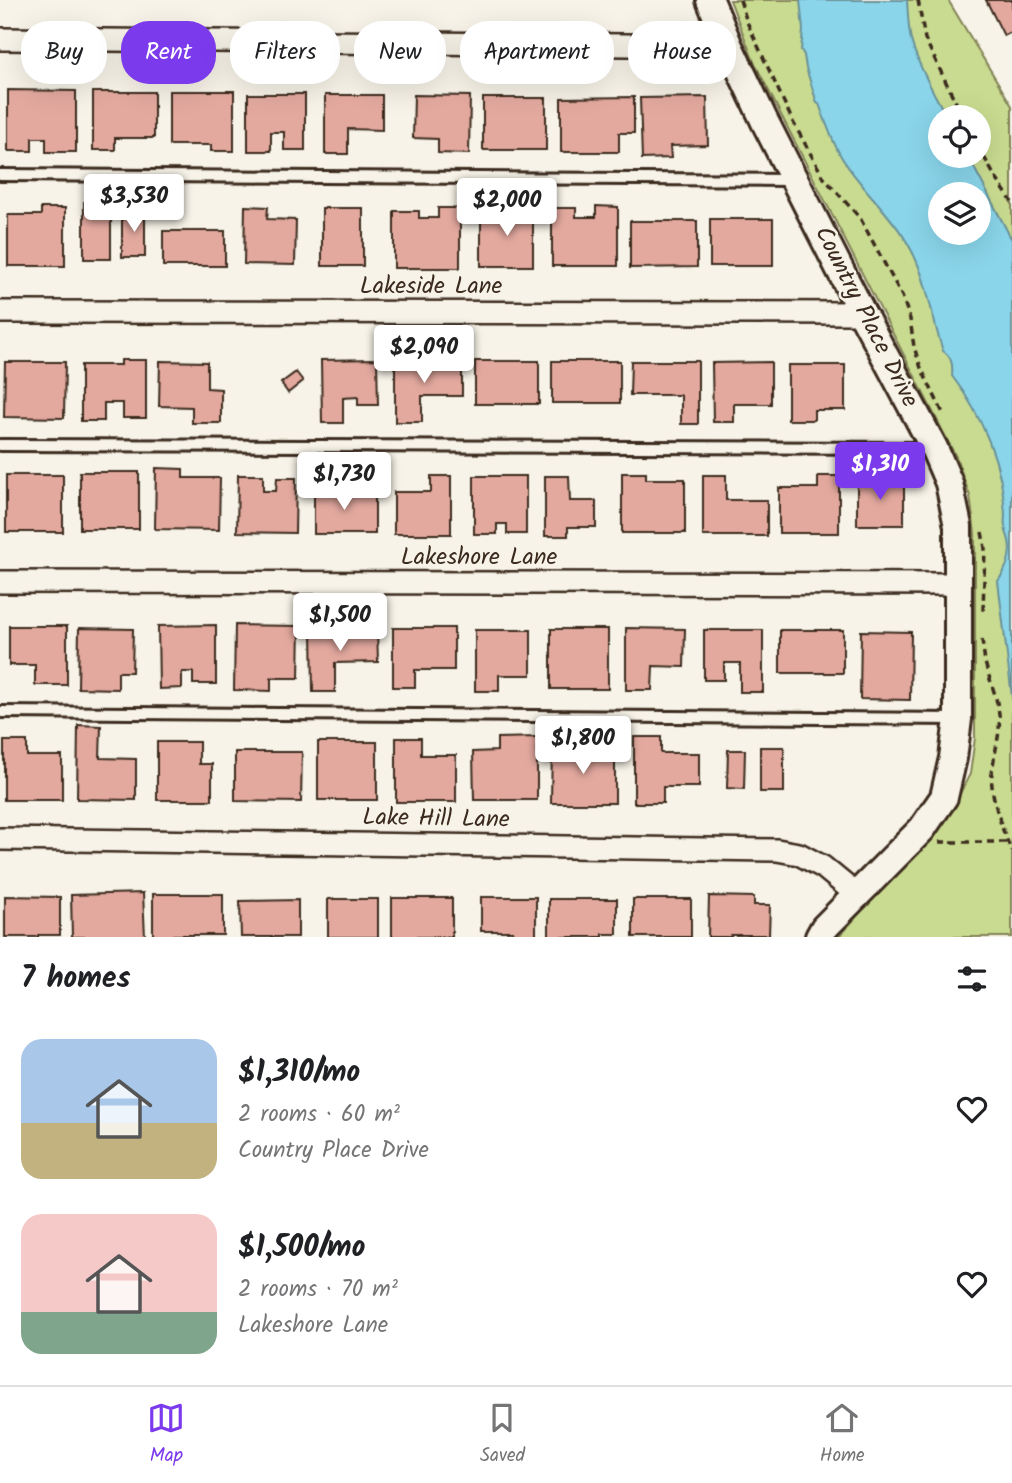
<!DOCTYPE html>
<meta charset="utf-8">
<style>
body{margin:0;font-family:Kalam,sans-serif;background:#f2f2f2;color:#202124;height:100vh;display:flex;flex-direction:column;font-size:26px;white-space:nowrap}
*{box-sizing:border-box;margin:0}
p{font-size:23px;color:#757577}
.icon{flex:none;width:38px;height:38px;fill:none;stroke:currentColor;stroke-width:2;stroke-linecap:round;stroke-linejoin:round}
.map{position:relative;height:937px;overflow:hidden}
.sheet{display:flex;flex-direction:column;background:#fff;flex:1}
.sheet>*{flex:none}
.guide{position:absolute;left:21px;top:21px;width:971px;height:63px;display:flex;gap:14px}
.buttons{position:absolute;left:928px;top:105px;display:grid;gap:14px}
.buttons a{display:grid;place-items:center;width:63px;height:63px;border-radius:50%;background:#fff;box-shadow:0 7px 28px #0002;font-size:35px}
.price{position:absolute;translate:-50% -60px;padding:0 16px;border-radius:7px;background:#fff;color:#222;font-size:23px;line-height:46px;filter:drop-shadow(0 2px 4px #0008)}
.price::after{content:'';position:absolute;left:50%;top:42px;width:21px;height:16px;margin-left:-10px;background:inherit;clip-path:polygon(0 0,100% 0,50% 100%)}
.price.active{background:#7c3aed;color:#fff}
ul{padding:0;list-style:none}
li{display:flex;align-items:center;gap:21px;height:175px;padding:0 21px}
li span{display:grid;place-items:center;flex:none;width:196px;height:140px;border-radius:21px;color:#555}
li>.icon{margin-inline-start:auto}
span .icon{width:84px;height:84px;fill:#fffc;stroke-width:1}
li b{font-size:30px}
h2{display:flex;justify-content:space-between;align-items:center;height:84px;padding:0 21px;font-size:30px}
.chip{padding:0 24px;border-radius:28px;background:#fff;box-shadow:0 7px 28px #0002;font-size:24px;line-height:63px}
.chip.active{background:#7c3aed;color:#fff}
.tab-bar{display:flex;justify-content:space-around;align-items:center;height:98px;border-top:2px solid #e0e0e0;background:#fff;font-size:19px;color:#757577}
.tab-bar a{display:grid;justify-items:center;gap:4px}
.tab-bar .active{color:#7c3aed}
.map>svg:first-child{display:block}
</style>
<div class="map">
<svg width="1012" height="937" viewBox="0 0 1012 937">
<rect width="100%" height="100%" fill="#f7f3e8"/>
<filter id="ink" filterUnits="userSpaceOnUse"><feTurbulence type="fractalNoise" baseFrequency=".0143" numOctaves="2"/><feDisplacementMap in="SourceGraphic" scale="14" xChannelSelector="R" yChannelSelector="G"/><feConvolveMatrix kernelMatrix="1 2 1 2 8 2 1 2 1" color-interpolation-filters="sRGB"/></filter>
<g filter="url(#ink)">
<path fill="#c9db90" stroke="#828257" stroke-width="2" fill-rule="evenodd" d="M730,0h218l64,106v831h-173l29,-34 45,-46 39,-48 18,-35 5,-36v-205l-5,-37 -14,-39 -202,-395zM940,117h38v39h-38zM940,194h38v39h-38z"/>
<path fill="#8ad5ea" stroke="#6a9198" stroke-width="2" fill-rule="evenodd" d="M800,0h107c1,13 1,27 4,40 6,23 24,56 36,77h-7v39h28l44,84v457l-14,-116c8,-11 14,-26 11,-40 -1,-6 -4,-10 -4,-15 -1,-4 0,-8 0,-11 -2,-50 -23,-100 -53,-139 1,-11 0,-19 -9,-25 -13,-38 -16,-78 -38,-112 -18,-29 -45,-52 -63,-81 -10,-16 -16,-36 -23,-54l-2,-1 -11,-35 -2,-13 -3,-5 2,-20zM940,194h38v39h-38z"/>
<path fill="#e3a99f" stroke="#3b2a1e" stroke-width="2" d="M986,0h26v32l-8,4z
M8,90l68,1v61h-30v-14h-14v13h-24z
M169,91h65v60h-23v-6h-42z
M93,92h61v46h-39v12h-22z
M248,94h57v56h-21v-18h-13v19h-23z
M325,95h57v35l-34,-1v25h-23z
M414,95l56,1 -1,58 -31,-1v-14l-25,-1z
M634,97v36h-15v19h-58v-54z
M707,97l1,48 -38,1 1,12 -29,1 -2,-61z
M483,98h63v52h-63z
M84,202h27v57h-27z
M245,206l23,1 -1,12 29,1 -1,45 -51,-1z
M596,206l22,1v59h-66v-58h24v9h20z
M41,208h24v58h-57v-51h33z
M322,208h41v58h-41z
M438,208h22v60h-66v-57h25v7h19z
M122,210h23v47h-23z
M481,210h52v56h-52z
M710,219h63v47h-63z
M630,221h67v46l-67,1z
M163,231h62v35h-62z
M377,359l1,46h-20v-8l-15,1v25h-21l-1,-63z
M121,360h25v58h-23v-15h-19v18h-23v-56h40z
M395,360h67v36h-40v26h-27z
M160,361l47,1v26l14,1v34h-29v-16l-33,-1z
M475,361h64v43h-64z
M552,361h68v42h-68z
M631,361h67v63h-17v-29h-51z
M5,362h60l-1,56 -60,-1z
M771,362v42h-37v18h-21l-1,-59z
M788,365h57v45h-31v10h-26z
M296,372l7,9 -15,12 -7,-10z
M156,468l27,1v9h37l-1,52 -64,-1z
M80,472h59v57h-59z
M622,473h24v6h39v54h-63z
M6,475h57v57h-57z
M238,475h25v16h13l1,-13h19l-1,55 -58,-1z
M703,475h23v25h41v36h-64z
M431,476h20v58h-57v-42h37z
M474,476h52v58h-19v-10h-10v10h-23z
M545,476h24l1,25h26v26h-28v9h-23z
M818,476h21v57h-60v-45h39z
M857,478h47v47h-47z
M314,489h61v45h-61z
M216,625v59h-23v-12h-11v16l-23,1 -1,-63z
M235,625l65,1 -1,52h-28v13l-37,-1z
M9,626h58v59h-32v-20h-26z
M79,628l54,1 -1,43h-14v17l-40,-1z
M377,628l1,34 -43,1v29h-22l-1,-63z
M393,628h61v42h-39v17h-22z
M626,628l59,1 -1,38 -31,-1 -1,24h-26z
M551,629h57v60h-57z
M475,630h56v45h-32v16h-24z
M704,630h59v62h-23v-29h-16v17h-20z
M780,630h63v43h-63z
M861,631l50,1 -1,68 -50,-1z
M78,725l23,1 -1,32 36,1v41l-59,-1z
M537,737v63h-63l-1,-48 24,-1v-13z
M634,737h27v16h38v34h-36v16h-29z
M396,738h25v17h35v47h-60z
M4,741h23v15h35v44h-58z
M157,742h42v22h13v36h-55z
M318,742h59v58h-59z
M552,745h23v13h19v-10h21v55h-64z
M760,747h24v45h-24z
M728,750h17l-1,39 -17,-1z
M235,752h67l-1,50 -66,-1z
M143,893l2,44h-73l-1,-42z
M153,894h70v41h-50v2h-20z
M5,896l55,1v38h-22v2h-33z
M709,896l45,1v8h16l-1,30h-38v2h-23z
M481,897h55v40h-23v-6h-32z
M392,898h60v39h-60z
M328,899h50v38h-50z
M549,899h68v35h-14v3h-54z
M633,899h58v38h-58z
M298,900v37h-57l-1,-36z"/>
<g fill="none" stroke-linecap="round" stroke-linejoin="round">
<defs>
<path id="service" d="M0,175l792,5
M0,445l932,3
M0,712l958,7"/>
<path id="minor" d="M0,39l729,7
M0,312l862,1
M0,582l959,2
M0,839l777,11 22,4 24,13 34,28"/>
<path id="tertiary" d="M710,0l19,46 35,74 98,193 72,135 15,35 9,43v193l-5,39 -9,39 -22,32 -98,99 -5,9"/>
</defs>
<use href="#service" stroke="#3b2a1e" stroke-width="16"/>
<use href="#minor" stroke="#3b2a1e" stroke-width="26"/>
<use href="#tertiary" stroke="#3b2a1e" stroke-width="32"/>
<path stroke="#3b2a1e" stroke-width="3.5" stroke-dasharray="7 5" stroke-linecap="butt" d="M740,0l7,22 46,100 31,56 36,40 42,78 8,23 4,28 7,21 23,47
M918,0l7,39 38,78
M978,146l16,29 18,27
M982,532l3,16 -2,63
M982,640c1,7 2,15 3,22 4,17 12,34 14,52 2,20 -5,39 -7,59 -3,19 11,61 20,78
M939,842h68"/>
<use href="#service" stroke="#f7f3e8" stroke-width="10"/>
<use href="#minor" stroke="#f7f3e8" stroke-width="21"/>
<use href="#tertiary" stroke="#f7f3e8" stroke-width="26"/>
</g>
</g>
<g text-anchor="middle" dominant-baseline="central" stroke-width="5" stroke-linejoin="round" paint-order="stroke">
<g font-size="24" fill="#3b2a1e" stroke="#f7f3e8">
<text x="431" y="286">Lakeside Lane</text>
<text transform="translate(866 317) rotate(63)">Country Place Drive</text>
<text x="479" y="557">Lakeshore Lane</text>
<text transform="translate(436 819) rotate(1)">Lake Hill Lane</text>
</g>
</g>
</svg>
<div class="buttons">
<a><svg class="icon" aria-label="locate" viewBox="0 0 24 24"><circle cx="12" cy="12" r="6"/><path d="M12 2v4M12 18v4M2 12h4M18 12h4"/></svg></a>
<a><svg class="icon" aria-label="layers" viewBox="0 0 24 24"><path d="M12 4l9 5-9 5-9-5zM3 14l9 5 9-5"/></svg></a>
</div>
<b class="price" style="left:134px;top:234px">$3,530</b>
<b class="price" style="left:507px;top:238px">$2,000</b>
<b class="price" style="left:424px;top:385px">$2,090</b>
<b class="price active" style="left:880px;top:502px">$1,310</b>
<b class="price" style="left:344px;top:512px">$1,730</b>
<b class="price" style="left:340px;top:653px">$1,500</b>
<b class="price" style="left:583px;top:776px">$1,800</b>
<div class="guide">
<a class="chip">Buy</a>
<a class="chip active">Rent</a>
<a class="chip">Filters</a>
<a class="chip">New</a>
<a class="chip">Apartment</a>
<a class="chip">House</a>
</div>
</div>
<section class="sheet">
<h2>7 homes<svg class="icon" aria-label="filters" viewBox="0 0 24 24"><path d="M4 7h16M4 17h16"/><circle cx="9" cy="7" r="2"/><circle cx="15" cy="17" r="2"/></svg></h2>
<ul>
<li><span style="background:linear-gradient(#a9c7e8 60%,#c2b280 0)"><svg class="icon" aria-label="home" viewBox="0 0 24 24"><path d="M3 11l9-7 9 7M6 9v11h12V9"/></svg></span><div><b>$1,310/mo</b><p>2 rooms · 60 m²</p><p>Country Place Drive</p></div><svg class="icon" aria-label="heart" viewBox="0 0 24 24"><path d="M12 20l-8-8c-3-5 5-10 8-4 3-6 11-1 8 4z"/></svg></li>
<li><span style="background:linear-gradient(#f6c9c9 70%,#7fa58c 0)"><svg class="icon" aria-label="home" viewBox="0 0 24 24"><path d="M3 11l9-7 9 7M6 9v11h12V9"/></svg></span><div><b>$1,500/mo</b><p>2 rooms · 70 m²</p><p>Lakeshore Lane</p></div><svg class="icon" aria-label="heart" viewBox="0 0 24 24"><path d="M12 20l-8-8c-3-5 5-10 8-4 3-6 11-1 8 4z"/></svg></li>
</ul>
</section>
<nav class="tab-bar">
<a class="active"><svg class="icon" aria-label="map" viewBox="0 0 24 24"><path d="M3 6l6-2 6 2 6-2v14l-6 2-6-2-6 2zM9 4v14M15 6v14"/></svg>Map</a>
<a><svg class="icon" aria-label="saved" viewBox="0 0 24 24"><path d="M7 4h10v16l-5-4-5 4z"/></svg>Saved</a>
<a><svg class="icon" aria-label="home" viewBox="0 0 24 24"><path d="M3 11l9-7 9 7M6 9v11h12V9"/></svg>Home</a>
</nav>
